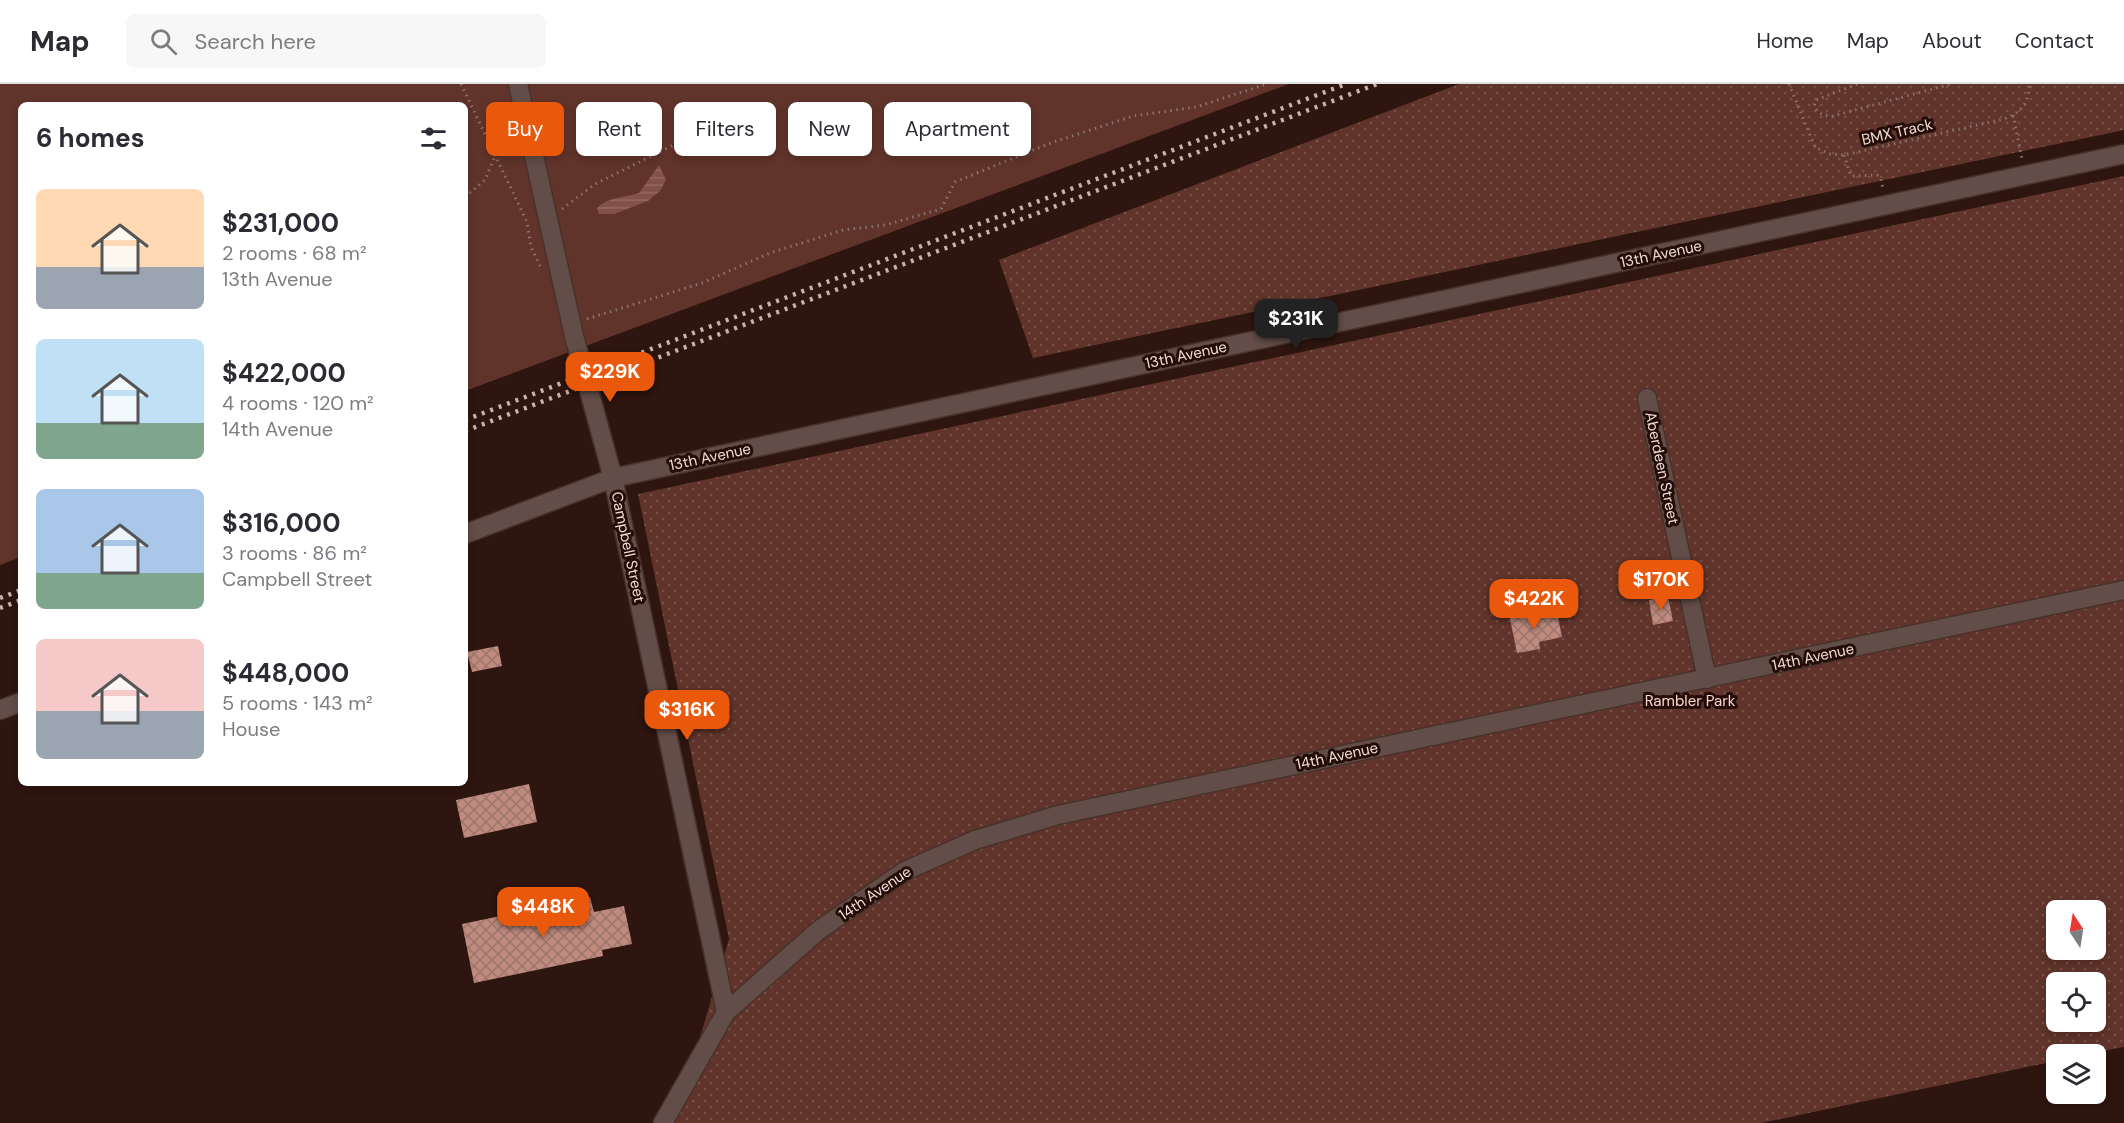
<!DOCTYPE html>
<meta charset="utf-8">
<style>
body{margin:0;font-family:"DM Sans",sans-serif;background:#f7f7f7;color:#2b2b33;height:100vh;display:flex;flex-direction:column;font-size:22px;white-space:nowrap}
*{box-sizing:border-box;margin:0}
p{font-size:20px;color:#7c7c81}
.icon{flex:none;width:33px;height:33px;fill:none;stroke:currentColor;stroke-width:2;stroke-linecap:round;stroke-linejoin:round}
.map{position:relative;flex:1;overflow:hidden}
.side{position:absolute;left:18px;top:18px;width:450px;height:684px;display:flex;flex-direction:column;background:#fff;border-radius:9px;box-shadow:0 3px 9px #0003}
.side>*{flex:none}
.guide{position:absolute;left:486px;top:18px;width:570px;height:54px;display:flex;gap:12px}
.needle{width:39px;rotate:348deg}
.tools{position:absolute;left:2046px;top:816px;display:grid;gap:12px}
.tools a{display:grid;place-items:center;width:60px;height:60px;border-radius:9px;background:#fff;box-shadow:0 3px 9px #0003;font-size:30px}
.price{position:absolute;translate:-50% -51px;padding:0 14px;border-radius:12px;background:#ea580c;color:#fff;font-size:20px;line-height:39px;filter:drop-shadow(0 2px 3px #0008)}
.price::after{content:'';position:absolute;left:50%;top:36px;width:18px;height:14px;margin-left:-9px;background:inherit;clip-path:polygon(0 0,100% 0,50% 100%)}
.price.active{background:#222;color:#fff}
ul{padding:0;list-style:none}
li{display:flex;align-items:center;gap:18px;height:150px;padding:0 18px}
li span{display:grid;place-items:center;flex:none;width:168px;height:120px;border-radius:9px;color:#555}
li>.icon{margin-inline-start:auto}
span .icon{width:72px;height:72px;fill:#fffc;stroke-width:1}
li b{font-size:26px}
h2{display:flex;justify-content:space-between;align-items:center;height:72px;padding:0 18px;font-size:26px}
.tag{padding:0 21px;border-radius:9px;background:#fff;box-shadow:0 3px 9px #0003;font-size:21px;line-height:54px}
.tag.active{background:#ea580c;color:#fff}
header{display:flex;align-items:center;gap:36px;box-sizing:border-box;height:84px;padding:0 30px;background:#fff;border-bottom:2px solid #e1e1e2}
header strong{font-size:28px}
nav{display:flex;gap:33px;margin-inline-start:auto;font-size:21px}
.search{width:420px;height:54px;background:#f7f7f7;display:flex;align-items:center;gap:15px;box-sizing:border-box;padding:0 21px;border-radius:9px;color:#7c7c81;font-size:22px}
.map>svg:first-child{display:block}
</style>
<header>
<strong>Map</strong>
<div class="search"><svg class="icon" aria-label="search" viewBox="0 0 24 24"><circle cx="10" cy="10" r="6"/><path d="M15 15l6 6"/></svg>Search here</div>
<nav><a>Home</a><a>Map</a><a>About</a><a>Contact</a></nav>
</header>
<div class="map">
<svg width="2124" height="1039" viewBox="0 0 2124 1039">
<defs>
<pattern id="park-dots" width="8" height="8" patternUnits="userSpaceOnUse" patternTransform="scale(1.5)"><rect width="8" height="8" fill="#60342a"/><path d="M2 2h.1M6 6h.1" fill="none" stroke="#775148" stroke-width="1.8" stroke-linecap="round"/></pattern>
<pattern id="water-rules" width="6" height="5" patternUnits="userSpaceOnUse" patternTransform="scale(1.5)"><rect width="6" height="5" fill="#825147"/><path d="M0 2.5h6" fill="none" stroke="#946a61"/></pattern>
<pattern id="building-cross-hatch" width="8" height="8" patternUnits="userSpaceOnUse" patternTransform="scale(1.5)"><rect width="8" height="8" fill="#c08b7f"/><path d="M0 0l8 8M0 8l8-8" fill="none" stroke="#9c756c"/></pattern>
</defs>
<rect width="100%" height="100%" fill="#2e150f"/>
<path fill="#60342a" d="M0,0h1289l-824,307v-286h-444v452l-21,8z"/>
<path fill="url(#park-dots)" fill-rule="evenodd" d="M1459,0h665v46l-1091,228 -34,-98z
M2124,92v871l-37,7h-31v7l-295,62h-1086l54,-184 -91,-445zM2056,826h40v40h-40zM2056,898h40v40h-40z"/>
<path fill="url(#water-rules)" d="M659,81l7,15 -6,11 -12,10 -34,13h-15l-2,-6c13,-12 27,-10 42,-15z"/>
<path fill="url(#building-cross-hatch)" d="M1668,512l5,25 -20,4 -4,-25z
M1532,526l2,6 23,-4 5,25 -23,5 1,7 -23,4 -8,-39z
M498,562l4,20 -30,6 -5,-20z
M529,700l8,38 -73,16 -8,-38z
M590,813l4,15 30,-6 8,38 -30,6 1,6 -129,27 -12,-59z"/>
<g fill="none" stroke-linecap="round" stroke-linejoin="round">
<defs>
<path id="minor" d="M518,0l56,252 39,142 113,534
M1647,314l60,281
M465,450l148,-56 1511,-324
M0,626l21,-8
M663,1039l63,-111 93,-82 86,-59 70,-31 83,-25 1066,-225"/>
</defs>
<use href="#minor" stroke="#49312b" stroke-width="21"/>
<path stroke="#8a746f" stroke-width="3" stroke-dasharray="1.5 4.5" stroke-linecap="butt" d="M461,0l66,138 4,25 9,19
M1789,0l26,63 14,7 15,1 160,-36c16,-6 26,-16 25,-35
M1857,0l-41,16 -2,6c5,8 9,10 19,10l118,-32
M2013,31l9,44
M496,70l18,-6
M1844,71l7,21 26,-1 4,4 2,10
M465,113l20,-17 11,-26
M562,125l33,-25 117,-58 48,-21
M587,235l115,-36 68,-30 73,-23 42,-5 56,-16 14,-27 93,-38 85,-28 63,-9 71,-23"/>
<use href="#minor" stroke="#624d48" stroke-width="18"/>
<path stroke="#c7b3ae" stroke-width="4.5" stroke-dasharray="3 6" stroke-linecap="butt" d="M465,336l881,-336
M465,347l912,-347
M0,514l21,-8
M0,524l21,-8"/>
</g>
<g text-anchor="middle" dominant-baseline="central" stroke-width="6" stroke-linejoin="round" paint-order="stroke">
<g font-size="15" fill="#f0ddd9" stroke="#240c07">
<text transform="translate(1897 48) rotate(-13)">BMX Track</text>
<text transform="translate(1661 170) rotate(-12)">13th Avenue</text>
<text transform="translate(1186 271) rotate(-12)">13th Avenue</text>
<text transform="translate(710 373) rotate(-12)">13th Avenue</text>
<text transform="translate(1662 384) rotate(78)">Aberdeen Street</text>
<text transform="translate(628 463) rotate(78)">Campbell Street</text>
<text transform="translate(1813 573) rotate(-12)">14th Avenue</text>
<text transform="translate(1337 672) rotate(-12)">14th Avenue</text>
<text transform="translate(875 809) rotate(-34)">14th Avenue</text>
</g>
<g font-size="15" fill="#f8d6ce" stroke="#240c07">
<text x="1690" y="617">Rambler Park</text>
</g>
</g>
</svg>
<div class="tools">
<a><svg class="needle" viewBox="-14 -14 28 28"><path d="M0-13l5 13h-10z" fill="#e53935"/><path d="M0 13l5-13h-10z" fill="#7c7c81"/></svg></a>
<a><svg class="icon" aria-label="locate" viewBox="0 0 24 24"><circle cx="12" cy="12" r="6"/><path d="M12 2v4M12 18v4M2 12h4M18 12h4"/></svg></a>
<a><svg class="icon" aria-label="layers" viewBox="0 0 24 24"><path d="M12 4l9 5-9 5-9-5zM3 14l9 5 9-5"/></svg></a>
</div>
<b class="price active" style="left:1296px;top:266px">$231K</b>
<b class="price" style="left:610px;top:319px">$229K</b>
<b class="price" style="left:1661px;top:527px">$170K</b>
<b class="price" style="left:1534px;top:546px">$422K</b>
<b class="price" style="left:687px;top:657px">$316K</b>
<b class="price" style="left:543px;top:854px">$448K</b>
<div class="guide">
<a class="tag active">Buy</a>
<a class="tag">Rent</a>
<a class="tag">Filters</a>
<a class="tag">New</a>
<a class="tag">Apartment</a>
</div>
<section class="side">
<h2>6 homes<svg class="icon" aria-label="filters" viewBox="0 0 24 24"><path d="M4 7h16M4 17h16"/><circle cx="9" cy="7" r="2"/><circle cx="15" cy="17" r="2"/></svg></h2>
<ul>
<li><span style="background:linear-gradient(#ffd9b3 65%,#9aa5b1 0)"><svg class="icon" aria-label="home" viewBox="0 0 24 24"><path d="M3 11l9-7 9 7M6 9v11h12V9"/></svg></span><div><b>$231,000</b><p>2 rooms · 68 m²</p><p>13th Avenue</p></div></li>
<li><span style="background:linear-gradient(#bfe0f5 70%,#7fa58c 0)"><svg class="icon" aria-label="home" viewBox="0 0 24 24"><path d="M3 11l9-7 9 7M6 9v11h12V9"/></svg></span><div><b>$422,000</b><p>4 rooms · 120 m²</p><p>14th Avenue</p></div></li>
<li><span style="background:linear-gradient(#a9c7e8 70%,#7fa58c 0)"><svg class="icon" aria-label="home" viewBox="0 0 24 24"><path d="M3 11l9-7 9 7M6 9v11h12V9"/></svg></span><div><b>$316,000</b><p>3 rooms · 86 m²</p><p>Campbell Street</p></div></li>
<li><span style="background:linear-gradient(#f6c9c9 60%,#9aa5b1 0)"><svg class="icon" aria-label="home" viewBox="0 0 24 24"><path d="M3 11l9-7 9 7M6 9v11h12V9"/></svg></span><div><b>$448,000</b><p>5 rooms · 143 m²</p><p>House</p></div></li>
</ul>
</section>
</div>
